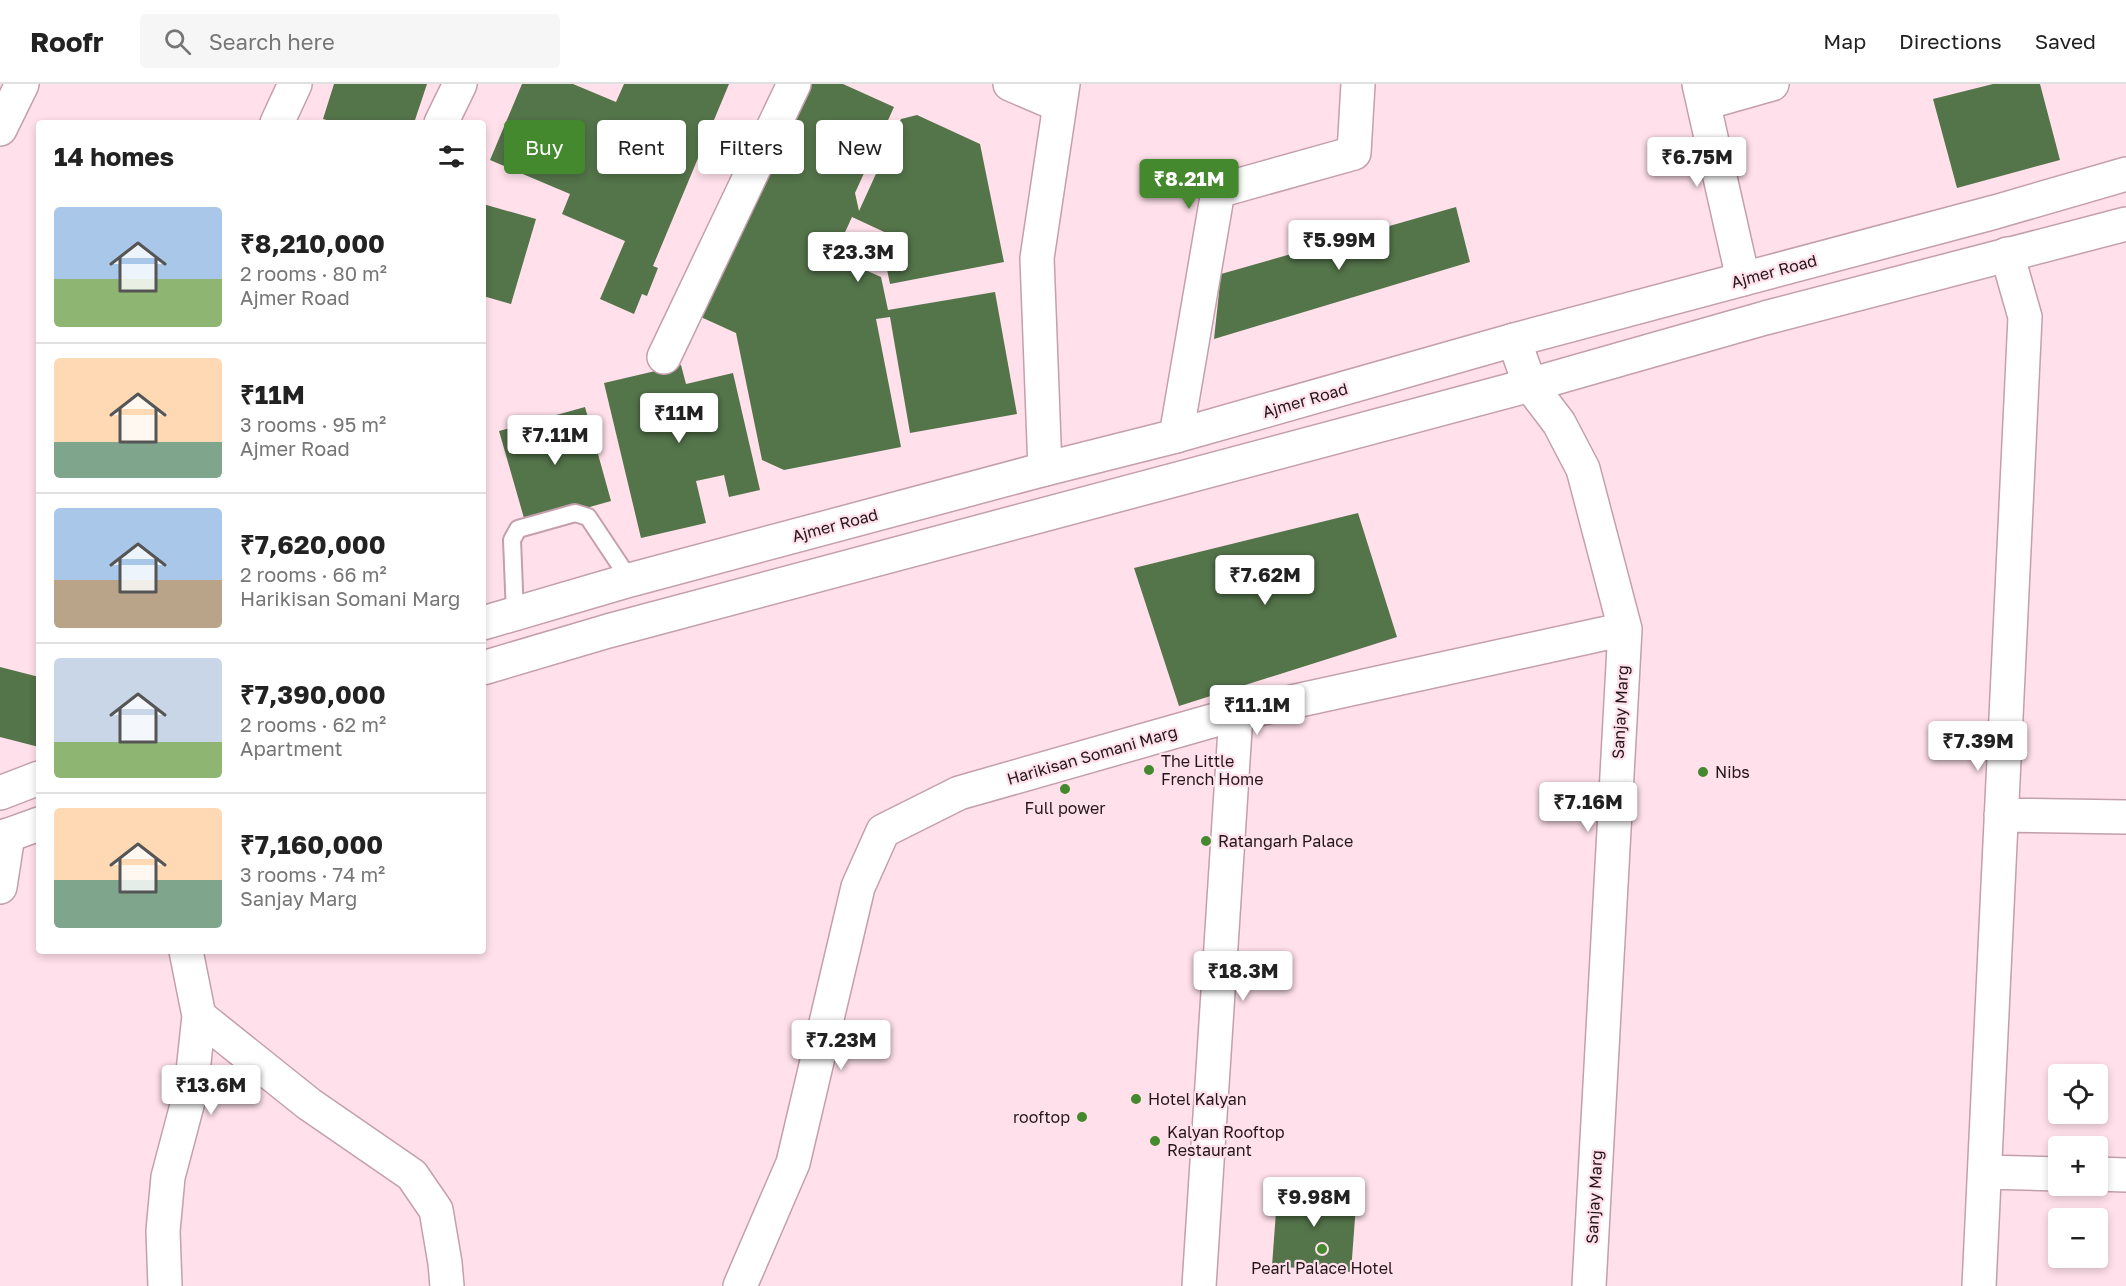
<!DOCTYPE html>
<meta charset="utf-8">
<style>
body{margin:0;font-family:"Golos Text",sans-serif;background:#f6f6f6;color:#222;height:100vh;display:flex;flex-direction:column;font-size:22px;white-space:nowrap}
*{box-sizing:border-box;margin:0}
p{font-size:20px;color:#767676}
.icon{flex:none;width:33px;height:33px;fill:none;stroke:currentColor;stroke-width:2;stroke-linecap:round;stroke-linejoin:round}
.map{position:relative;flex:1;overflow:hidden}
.drawer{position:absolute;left:36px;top:36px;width:450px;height:834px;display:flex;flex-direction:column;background:#fff;border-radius:6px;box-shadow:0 3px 9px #0003}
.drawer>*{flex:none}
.top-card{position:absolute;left:504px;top:36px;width:570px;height:54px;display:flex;gap:12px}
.controls{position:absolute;left:2048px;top:980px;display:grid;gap:12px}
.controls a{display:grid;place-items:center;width:60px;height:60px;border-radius:6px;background:#fff;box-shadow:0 3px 9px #0003;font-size:30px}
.price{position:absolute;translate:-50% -51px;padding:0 14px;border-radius:6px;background:#fff;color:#222;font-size:20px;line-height:39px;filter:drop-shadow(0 2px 3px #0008)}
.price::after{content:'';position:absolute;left:50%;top:36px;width:18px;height:14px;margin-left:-9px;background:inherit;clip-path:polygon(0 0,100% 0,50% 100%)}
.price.active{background:#45892e;color:#fff}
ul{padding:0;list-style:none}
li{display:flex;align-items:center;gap:18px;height:150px;padding:0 18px}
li+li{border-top:2px solid #e0e0e0}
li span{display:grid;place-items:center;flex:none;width:168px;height:120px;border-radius:6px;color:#555}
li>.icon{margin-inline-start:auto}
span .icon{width:72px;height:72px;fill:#fffc;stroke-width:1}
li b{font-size:26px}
h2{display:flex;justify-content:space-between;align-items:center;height:72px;padding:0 18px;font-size:26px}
.pill{padding:0 21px;border-radius:6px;background:#fff;box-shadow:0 3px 9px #0003;font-size:21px;line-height:54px}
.pill.active{background:#45892e;color:#fff}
header{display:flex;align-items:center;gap:36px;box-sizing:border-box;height:84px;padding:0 30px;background:#fff;border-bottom:2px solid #e0e0e0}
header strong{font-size:28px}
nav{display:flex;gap:33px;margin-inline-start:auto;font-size:21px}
.search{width:420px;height:54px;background:#f6f6f6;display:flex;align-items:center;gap:15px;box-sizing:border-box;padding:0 21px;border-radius:6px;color:#767676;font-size:22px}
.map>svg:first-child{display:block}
</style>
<header>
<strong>Roofr</strong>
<div class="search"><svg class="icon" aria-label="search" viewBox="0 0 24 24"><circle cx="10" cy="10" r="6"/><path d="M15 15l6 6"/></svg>Search here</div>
<nav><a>Map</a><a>Directions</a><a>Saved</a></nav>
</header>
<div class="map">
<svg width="2126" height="1202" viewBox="0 0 2126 1202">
<rect width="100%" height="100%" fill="#ffe0eb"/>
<path fill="#54744a" d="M334,0h93l-13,39h-77l-14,-4z
M522,0h51l43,18 8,-18h105l-76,182 5,2 -11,28 -5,-2 -8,20 -34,-15 25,-58 -63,-27 8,-20 -80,-34z
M797,0h46l51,23 -39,86 4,18 42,-92 16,-4 63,29 24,118 -114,22 -6,-29 9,-19 -41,-19 -11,24 4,20 36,16 7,33 107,-18 22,122 -107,19 -20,-116 -14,2 25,128 -117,23 -22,-10 -26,-127 -44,-20z
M1993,0h47l20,76 -103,28 -24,-89z
M483,120l53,15 -25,85 -28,-8z
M1456,123l14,55 -256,77 7,-65z
M681,281l5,19 47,-11 27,117 -31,7 -5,-22 -28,6 10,42 -65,15 -37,-155z
M585,323l26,94 -85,24 -27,-94z
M1358,429l39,124 -218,69 -45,-138z
M0,583l39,10v70l-39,-10z
M1278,1100l79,7 -6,81 -79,-6z"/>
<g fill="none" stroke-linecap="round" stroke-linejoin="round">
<defs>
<path id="lane" d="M515,530l-3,-74 6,-11 57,-16 13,4 42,63"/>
<path id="street" d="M1010,0l49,21
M1699,0l44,195
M1705,19l67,-19
M277,39l18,-39
M441,39l19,-39
M0,45l22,-45
M1514,256l16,45 29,38 24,46 42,160 -36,657
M664,273l130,-273
M1176,352l42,-245 136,-38 4,-69
M1045,385l-8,-211 26,-174
M2001,731l125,2
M0,803l8,-52
M199,932l110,88 103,71 24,35 9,53 2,23
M1985,1088l73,2
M2097,1090l29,1
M165,1202l-2,-55 5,-54 23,-87 8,-74 -13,-65
M740,1202l53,-123 65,-276 25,-56 76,-38 277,-79 389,-85
M1199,1202l37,-572
M1979,1202l46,-969 -18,-63"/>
<path id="highway" d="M483,539l147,-43 415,-111 131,-33 338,-96 481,-128 131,-38
M483,584l125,-37 922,-246 235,-67 361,-94
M0,709l39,-15
M0,754l39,-14"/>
</defs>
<use href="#lane" stroke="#c49fad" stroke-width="20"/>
<use href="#street" stroke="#c49fad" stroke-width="36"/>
<use href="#highway" stroke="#c49fad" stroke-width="36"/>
<use href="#lane" stroke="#fff" stroke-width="16"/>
<use href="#street" stroke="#fff" stroke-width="33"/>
<use href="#highway" stroke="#fff" stroke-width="33"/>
</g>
<g fill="#45892e" stroke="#ffe0eb" stroke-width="2">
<circle cx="1149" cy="686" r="6"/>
<circle cx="1703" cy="688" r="6"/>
<circle cx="1065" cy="705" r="6"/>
<circle cx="1206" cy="757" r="6"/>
<circle cx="1136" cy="1015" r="6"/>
<circle cx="1082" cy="1033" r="6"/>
<circle cx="1155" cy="1057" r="6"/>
<circle cx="1322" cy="1165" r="6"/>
</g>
<g text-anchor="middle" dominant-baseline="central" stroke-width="4.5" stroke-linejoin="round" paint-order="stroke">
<g font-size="16" fill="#23161b" stroke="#ffe0eb">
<text transform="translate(1774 187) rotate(-15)">Ajmer Road</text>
<text transform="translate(1305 316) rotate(-16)">Ajmer Road</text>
<text transform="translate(835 441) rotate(-15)">Ajmer Road</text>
<text transform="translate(1620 628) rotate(-87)">Sanjay Marg</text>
<text transform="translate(1092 671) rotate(-16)">Harikisan Somani Marg</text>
<text transform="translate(1594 1113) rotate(-87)">Sanjay Marg</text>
</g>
<g font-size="16" fill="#23161b" stroke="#ffe0eb" text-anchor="start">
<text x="1161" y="677">The Little<tspan x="1161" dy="18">French Home</tspan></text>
<text x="1715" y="688">Nibs</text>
<text x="1065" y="724" text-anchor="middle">Full power</text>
<text x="1218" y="757">Ratangarh Palace</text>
<text x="1148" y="1015">Hotel Kalyan</text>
<text x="1070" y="1033" text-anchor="end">rooftop</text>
<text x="1167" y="1048">Kalyan Rooftop<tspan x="1167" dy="18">Restaurant</tspan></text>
<text x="1322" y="1184" text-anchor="middle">Pearl Palace Hotel</text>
</g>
</g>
</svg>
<div class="controls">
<a><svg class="icon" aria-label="locate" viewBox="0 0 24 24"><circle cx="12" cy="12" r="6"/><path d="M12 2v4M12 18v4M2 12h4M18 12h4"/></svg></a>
<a>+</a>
<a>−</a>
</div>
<b class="price" style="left:1697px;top:104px">₹6.75M</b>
<b class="price active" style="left:1189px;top:126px">₹8.21M</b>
<b class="price" style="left:1339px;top:187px">₹5.99M</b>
<b class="price" style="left:858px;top:199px">₹23.3M</b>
<b class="price" style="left:679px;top:360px">₹11M</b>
<b class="price" style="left:555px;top:382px">₹7.11M</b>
<b class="price" style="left:1265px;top:522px">₹7.62M</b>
<b class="price" style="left:1257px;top:652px">₹11.1M</b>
<b class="price" style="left:1978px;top:688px">₹7.39M</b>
<b class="price" style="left:1588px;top:749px">₹7.16M</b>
<b class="price" style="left:1243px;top:918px">₹18.3M</b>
<b class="price" style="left:841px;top:987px">₹7.23M</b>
<b class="price" style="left:211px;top:1032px">₹13.6M</b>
<b class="price" style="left:1314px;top:1144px">₹9.98M</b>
<div class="top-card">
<a class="pill active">Buy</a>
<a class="pill">Rent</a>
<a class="pill">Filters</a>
<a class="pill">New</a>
</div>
<section class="drawer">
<h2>14 homes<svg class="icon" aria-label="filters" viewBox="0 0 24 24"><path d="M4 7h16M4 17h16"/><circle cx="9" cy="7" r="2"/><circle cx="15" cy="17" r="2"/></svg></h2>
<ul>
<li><span style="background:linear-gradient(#a9c7e8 60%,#8fb573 0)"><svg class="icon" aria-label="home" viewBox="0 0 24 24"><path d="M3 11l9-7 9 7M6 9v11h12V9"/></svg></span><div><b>₹8,210,000</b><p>2 rooms · 80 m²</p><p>Ajmer Road</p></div></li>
<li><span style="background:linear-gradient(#ffd9b3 70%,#7fa58c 0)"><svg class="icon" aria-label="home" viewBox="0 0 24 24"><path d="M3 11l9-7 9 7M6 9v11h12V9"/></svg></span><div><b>₹11M</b><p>3 rooms · 95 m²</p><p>Ajmer Road</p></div></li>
<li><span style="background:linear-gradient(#a9c7e8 60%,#b9a48a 0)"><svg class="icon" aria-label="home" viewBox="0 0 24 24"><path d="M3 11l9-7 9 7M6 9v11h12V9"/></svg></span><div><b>₹7,620,000</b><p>2 rooms · 66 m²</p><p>Harikisan Somani Marg</p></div></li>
<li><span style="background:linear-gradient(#c9d6e8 70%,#8fb573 0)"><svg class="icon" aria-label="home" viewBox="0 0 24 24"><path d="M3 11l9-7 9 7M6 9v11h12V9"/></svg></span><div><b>₹7,390,000</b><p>2 rooms · 62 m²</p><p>Apartment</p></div></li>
<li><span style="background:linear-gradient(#ffd9b3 60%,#7fa58c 0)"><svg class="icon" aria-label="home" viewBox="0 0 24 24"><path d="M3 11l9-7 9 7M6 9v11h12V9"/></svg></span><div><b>₹7,160,000</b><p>3 rooms · 74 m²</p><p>Sanjay Marg</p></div></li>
</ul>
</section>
</div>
